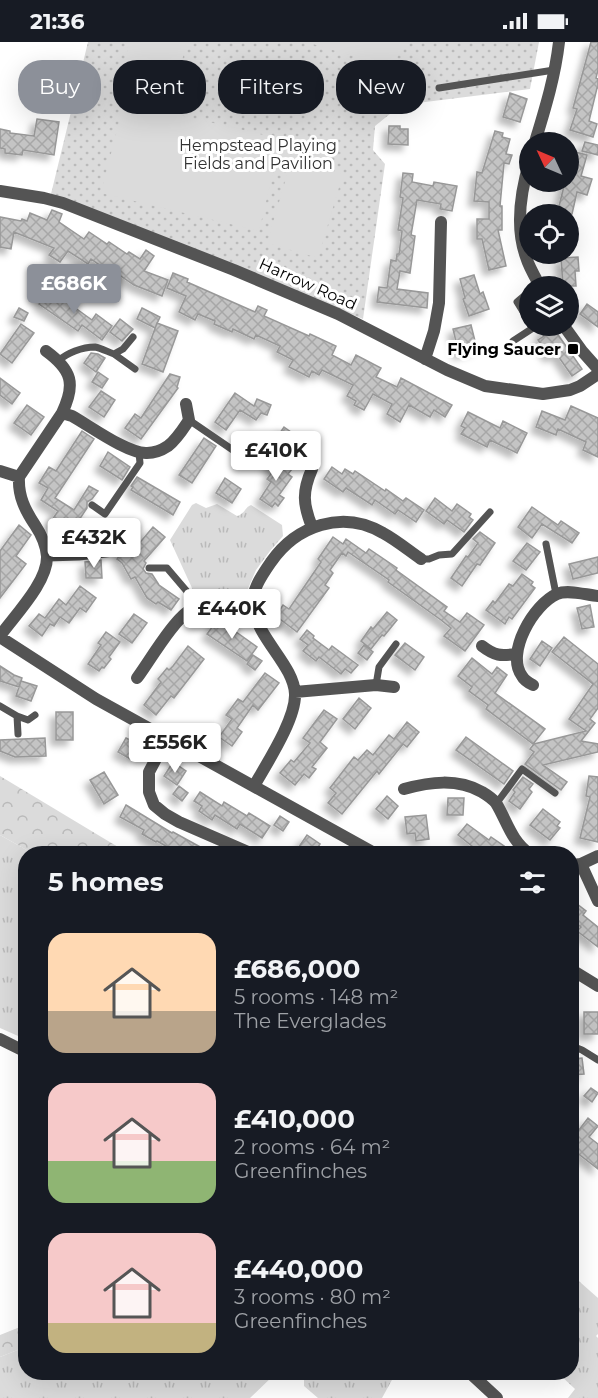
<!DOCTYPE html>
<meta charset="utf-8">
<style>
body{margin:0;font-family:Montserrat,sans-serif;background:#20242c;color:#f1f3f6;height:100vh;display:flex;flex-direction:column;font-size:22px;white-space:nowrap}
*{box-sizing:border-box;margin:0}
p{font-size:20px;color:#9ea1a6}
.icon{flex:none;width:33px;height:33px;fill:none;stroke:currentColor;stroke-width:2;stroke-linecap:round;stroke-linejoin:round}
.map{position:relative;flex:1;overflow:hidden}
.panel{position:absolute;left:18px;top:804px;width:561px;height:534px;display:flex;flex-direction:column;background:#171b24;border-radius:24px;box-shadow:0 6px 24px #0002}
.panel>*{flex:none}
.top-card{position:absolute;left:18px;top:18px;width:562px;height:54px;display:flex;gap:12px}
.needle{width:39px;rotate:314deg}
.controls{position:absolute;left:519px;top:90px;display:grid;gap:12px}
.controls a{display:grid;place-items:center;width:60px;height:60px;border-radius:50%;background:#171b24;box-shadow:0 6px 24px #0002;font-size:30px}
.price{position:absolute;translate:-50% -51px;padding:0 14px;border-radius:6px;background:#fff;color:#222;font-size:20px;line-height:39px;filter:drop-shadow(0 2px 3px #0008)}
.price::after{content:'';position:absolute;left:50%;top:36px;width:18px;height:14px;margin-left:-9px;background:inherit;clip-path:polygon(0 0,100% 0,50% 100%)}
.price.selected{background:#8c9099;color:#fff}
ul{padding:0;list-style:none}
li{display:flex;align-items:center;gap:18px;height:150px;padding:0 30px}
li span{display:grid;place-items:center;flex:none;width:168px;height:120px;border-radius:18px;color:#555}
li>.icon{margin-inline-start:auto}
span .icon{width:72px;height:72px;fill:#fffc;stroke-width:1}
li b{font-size:26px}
h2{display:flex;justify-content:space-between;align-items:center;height:72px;padding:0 30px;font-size:26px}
.pill{padding:0 21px;border-radius:24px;background:#171b24;box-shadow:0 6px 24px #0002;font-size:21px;line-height:54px}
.pill.selected{background:#8c9099;color:#fff}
.status{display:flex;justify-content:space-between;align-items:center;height:42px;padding:0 30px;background:#171b24;direction:ltr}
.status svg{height:16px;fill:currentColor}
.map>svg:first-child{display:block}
</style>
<div class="status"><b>21:36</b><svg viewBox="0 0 49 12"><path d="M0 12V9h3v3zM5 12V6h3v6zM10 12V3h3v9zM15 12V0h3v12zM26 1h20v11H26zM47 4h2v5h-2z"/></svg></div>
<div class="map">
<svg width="598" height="1356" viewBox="0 0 598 1356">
<defs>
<pattern id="grass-tufts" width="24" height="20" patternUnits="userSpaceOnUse" patternTransform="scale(1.5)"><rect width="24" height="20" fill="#dbdbdb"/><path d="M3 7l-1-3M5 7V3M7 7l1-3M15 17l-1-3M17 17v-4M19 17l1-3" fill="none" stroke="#bababa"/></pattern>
<pattern id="forest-crowns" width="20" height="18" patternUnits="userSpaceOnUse" patternTransform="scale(1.5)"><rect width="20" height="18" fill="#dbdbdb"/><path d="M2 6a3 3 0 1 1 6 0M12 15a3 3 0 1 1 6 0" fill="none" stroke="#bababa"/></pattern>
<pattern id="park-dots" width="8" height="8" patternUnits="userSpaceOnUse" patternTransform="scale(1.5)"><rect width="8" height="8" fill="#dbdbdb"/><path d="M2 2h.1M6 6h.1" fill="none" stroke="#bababa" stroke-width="1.8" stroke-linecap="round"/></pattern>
<pattern id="building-cross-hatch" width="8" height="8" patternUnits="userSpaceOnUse" patternTransform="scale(1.5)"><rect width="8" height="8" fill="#c4c4c4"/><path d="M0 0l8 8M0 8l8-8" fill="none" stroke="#a7a7a7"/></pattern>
<filter id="shadow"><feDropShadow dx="-5.5" dy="5.5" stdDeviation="3" flood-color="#0004"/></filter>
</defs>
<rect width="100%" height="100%" fill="#fff"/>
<path fill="url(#grass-tufts)" d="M196,461l10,5 11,-4 20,12c8,-2 8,-9 14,-11l31,20 1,11 -13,15 -14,19 -9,21 -9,7 -41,1 -27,-59 22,-35z
M0,793l32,18 -6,1 -1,185 -25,-11z
M572,1233l26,23v36l-2,2 2,2v60h-30l7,-9 -17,-16 14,-1z
M25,1305l1,25 250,1 -26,25h-250v-41z
M304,1331h88l1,5 -11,20h-64l-14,-12z"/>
<path fill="url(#forest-crowns)" d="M0,734l128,77h-96l-32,-18z
M25,1283v22l-25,10v-22z"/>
<path fill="url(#park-dots)" d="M88,0h451l-9,47 -129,16 -26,21 -2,24 12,14 -22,155 -312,-125z"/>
<path fill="#dbdbdb" d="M129,0h57l-8,39 -54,-12z
M306,0h97l-10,26z
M124,60l157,37 -22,92 -158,-38z
M292,116l51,16 -25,84 -51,-15z"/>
<path fill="url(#building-cross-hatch)" stroke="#989898" stroke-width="1.5" filter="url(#shadow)" d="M591,0h7v28l-2,8 2,1v9h-1l-8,33 8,3 -4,13 -23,-7 7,-21 -4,-1z
M510,51l17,6 -7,23 -17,-5z
M37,77l22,3 -5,33 -31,-5 -1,5 -17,-2v-4l-5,-1v-19l10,2v2l24,3z
M389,84h11v3h8v16l-20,-1z
M495,89l8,2 -1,4 8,2 -4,15 6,1 -3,9 -5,-1 -4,43h2v24h-4l8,36 -17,4 -7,-31h-5v-20h12v-17l-15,-1 3,-29 5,1z
M585,100l13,3v10l-16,-4z
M568,108l19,5 -6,21 11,3 -5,16 -10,-3 -5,22h-15l8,-32h3z
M403,131l10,1 -1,8 21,4 1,-4 23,4 -5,25 -12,-2 1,-5 -24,-4 -6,35 4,1 -5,37 -10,-2 -3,18 31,4 -1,15 -50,-6 2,-15 8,1 4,-28 5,1 1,-7h2l3,-23 -4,-1 5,-32 -3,-1z
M52,168l10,4 -3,8 25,17 5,-7 18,12 2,-2 18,12 2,-2 11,7 6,-9 8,6 -10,15 24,9 -6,16 -28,-11 -22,-15 -1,3 -20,-14 -3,5 -20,-13 -8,11 -11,-7 5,-7 -40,-16 -3,17 -11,-2v-30l21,4 1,-2 5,2 3,-8 17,7z
M578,215l1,14h-4l1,15h-13l-2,-28z
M173,231l15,6 -1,3 68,30 3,-6 9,4 -3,6 45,20 1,-2 26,12 -4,9 19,10 5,-10 25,13 -5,9 21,10 4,-9 51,27 -7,12 -11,-7 -4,7 -21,-12 -9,17 -13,-8 5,-10 -19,-10 -9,16 -10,-5 2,-4 -9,-5 6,-11 -31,-15 -3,5 -7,-4 -3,6 -20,-10 4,-7 -16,-8 3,-6 -24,-11 -2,4 -21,-10 -1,3 -18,-8 1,-3 -17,-7 -3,6 -16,-8 7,-16 -19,-8z
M474,233l6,19 3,-2 6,17 -20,7 -6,-17 2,-1 -5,-19z
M49,247l43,31 4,-6 16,12 -10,14 -20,-15 -4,6 -39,-27z
M587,262l11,8v15l-18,-13z
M19,266l9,5 -4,8 -10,-4z
M142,266l18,9 -5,11 -18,-9z
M120,277l13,10 -11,12 -12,-9z
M157,281l21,8 -15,41 -21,-8z
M21,282l13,9 -22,30 -12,-9z
M471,283l6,24 -18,5 -6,-25z
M552,284l30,43 -10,7 -16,-23 -6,4 -12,-17 6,-4 -3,-4z
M91,311l7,1 7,4 -9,14 -12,-9z
M98,330l10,7 -6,9 -10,-6z
M170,332l10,3 -3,10 1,1 -37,51 -16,-11 10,-14 6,4z
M0,336l20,15 -8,11 -12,-9z
M101,349l14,9 -11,17 -15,-10z
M235,351l19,13 3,-7 14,6 -4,10 -6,-2 -5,7 -16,-10 -14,20 -11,-8z
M27,363l17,12 -13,18 -17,-12z
M571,364l27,12v39l-15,-7 3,-8 -28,-13 -2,6 -20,-8 6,-16 23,9z
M468,370l32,16 3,-7 24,12 -10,20 -27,-13 -3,7 -26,-13 4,-6 -4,-2z
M284,385l11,8 -15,23 -12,-8z
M82,389l12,8 -39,59 19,12 15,-24 9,5 -6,8 -5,3v6l-10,15 17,12 9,-13 34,24 16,-19 12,10 -21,24 2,2 -3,6 3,4 6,1 7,11 20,14 -8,11 -13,-8 -2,2 -9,-6 -12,-21 -4,2 -9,-16 -5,-4 7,-10 -19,-14 -10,15 -11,1v-3l-34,-25 8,-12 -17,-11 7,-12 -9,-5 10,-16 7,4z
M204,396l12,8 -24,37 -13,-8z
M250,401l7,5 -5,8 -8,-5z
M108,410l22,15 -8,13 -22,-14z
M274,415l18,12 -4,5 4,3 -13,18 5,3 -6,8 -3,-3 -3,4 -12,-8 11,-17 -4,-3 6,-8 -6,-4z
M332,425l10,7 3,-5 8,5 2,-3 30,20 1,-2 17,12 3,-3 18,12 -8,12 -18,-12 -3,4 -20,-14 -3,5 -26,-17 -3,4 -19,-13z
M137,435l43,25 -7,13 -42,-25 2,-3 -2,-1z
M225,436l16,11 -9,14 -16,-10z
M435,456l17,13 5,-7 14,10 -2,3 4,3 -9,12 -17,-12 -3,4 -18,-13z
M532,465l26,18 3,-4 18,12 -7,10 -30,-19 -10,14 -14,-11z
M19,483l12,10 -15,21 10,8 -26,34v-47z
M480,490l15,11 -15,22 -3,-1 -15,22 -11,-8 15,-22 2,1 10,-14 -5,-4z
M333,495l10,7 3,-5 20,14 3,-4 28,19 -1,2 51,37 -3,4 16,11 7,-9 17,12 -19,26 -21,-15 7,-8 -10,-8 -53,-38 1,-2 -41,-28 -2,4 -4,-3 -12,17 3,3 -8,12 4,3 -32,44 -21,-16 7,-11 6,4 32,-47 -3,-3z
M527,501l13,9 -14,18 -13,-9z
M598,515v16l-25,6 -4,-15z
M101,518l1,18h-16l-1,-16z
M522,532l11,8 -2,3 4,3 -23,31 -3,-2 -4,7 -19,-14 7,-9 2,2 14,-19 4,2z
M80,544l16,12 -10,14 -6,-4 -11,15 -9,-6 -6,9 -4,-2 -8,12 -13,-10 10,-12 6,4 14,-19 7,6z
M590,563l4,22 -12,2 -5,-21z
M387,570l10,8 -13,16 -2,-1 -11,14 -10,-8 10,-14 2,2z
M134,572l13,9 -15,20 -13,-9z
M218,577l39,28 -10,14 -40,-27z
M307,588l7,6 -1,2 16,12 3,-4 26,19 -7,8 -6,-4 -4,5 -22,-17 -3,4 -13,-10 5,-6 -8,-6z
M106,590l14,10 -11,15 2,2 -7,9 -2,-1 -3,4 -11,-7 13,-19 -3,-2z
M564,595l34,27v44l-8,11 5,4 -14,18 17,3v8l-55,13 24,17 -6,8 -36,-26 9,-12 -4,-3 4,-5 52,-13 -17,-12 24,-35 -41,-32z
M542,599l10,7 -12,18 -10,-7z
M405,601l19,14 -9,13 -20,-15z
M364,603l9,7 -6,8 -9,-7z
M188,604l16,13 -30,39 -3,-2 -15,19 -12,-10 17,-23 -3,-3 9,-11 2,2 4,-4z
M253,613l9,6 -7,9 -8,-6z
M472,616l20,16 5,-7 10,8 -12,18 50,36 -12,15 -47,-35 2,-4 -19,-14 3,-4 -14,-11z
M0,624l14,9 8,3 -3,9 -19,-6z
M265,631l14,10 -21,27 -5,-5 -16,23 5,4 -10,14 -13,-9 13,-18 -6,-4 12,-16 5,3z
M21,639l16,5 -6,15 -15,-5z
M359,656l12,10 -16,21 -12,-10z
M324,668l13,9 -17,23 7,6 -15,19 4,2 -7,9 -5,-4 -9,11 -15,-12 11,-13 3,2 16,-19 -7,-5z
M56,670h17v28h-17z
M407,680l12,10 -12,15 -4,-3 -24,30 -2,-3 -35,43 -14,-11 8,-10 -6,-5 24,-31 4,3 9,-10 6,5 16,-20 5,4z
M466,695l47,34 -9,13 -48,-34z
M45,696l1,18 -31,1 -15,-6v-11z
M126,696l14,7 -8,15 -14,-8z
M173,720l13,9 -9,14 -13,-9z
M104,730l14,23 -14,9 -14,-24z
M589,734l9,1v65l-18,-4 10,-41 -4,-1z
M523,735l10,7 -4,5 3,3 -12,17 -11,-8 6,-9 -2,-2z
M179,744l9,7 -6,8 -9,-7z
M200,750l22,14 2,-4 23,14 2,-3 21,13 -8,12 -22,-14 -3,5 -22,-14 -3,5 -13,-9 3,-5 -8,-5z
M387,754l11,10 -10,13 -12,-10z
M448,756h16l-1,17h-16z
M126,763l46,28 1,-1 40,22h-33l-23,-13 -1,1 -14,-8 2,-4 -24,-13z
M543,767l17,13 -3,4 3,2 -10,12 -20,-15z
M426,773l3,24 -13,2 -1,-8 -8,1 -2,-17z
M280,774l9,6 -6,9 -9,-6z
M467,782l22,16 2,-3 13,9 -6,8h-16l-24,-19z
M307,793l13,9 -6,10h-20z
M572,858l14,11 -3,4 15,12v20l-21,-16 4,-4 -9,-7z
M584,970h14v22h-14z
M582,1016l2,16 -12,1v-16z
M591,1046l7,5 -6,9 -8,-6z
M588,1076l10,8 -9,11 9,7v25l-26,-20v-10z"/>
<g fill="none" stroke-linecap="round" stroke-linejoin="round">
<path stroke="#545454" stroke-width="7" d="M439,46l115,-18
M530,249l-13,11 13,21
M513,299l20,-13 -2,-2
M114,312l21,15
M58,319c9,-8 24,-14 37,-14 6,1 13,5 19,7l9,-5 10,-12
M189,378l57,39
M92,463l13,9 35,-51 -1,-10
M546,502l10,50
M47,516l32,-1 35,-4
M421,517h8l10,-4 13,-1 38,-42
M149,526h18l23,27 4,13
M376,643l3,-18 17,-23
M0,664l17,10 1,18
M17,674l11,4 7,-5
M496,762l26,-35 33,24
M572,1004l10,4 16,10"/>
<path stroke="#545454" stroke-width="12" d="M535,100c10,-33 20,-65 24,-100
M530,118c-9,30 -15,67 -4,97 3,10 9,20 14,29
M0,149l44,7 19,5 171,67 104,44 109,56 38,16 58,8 27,-4 10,-4 18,-12
M564,284l18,25 16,18
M46,309c26,19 30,33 16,62
M425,317l9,-28 5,-28 2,-81
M312,427c-10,23 -9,35 0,58
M0,429l19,6
M0,594c15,-21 48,-54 47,-80 -1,-11 -6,-22 -12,-31 -10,-15 -17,-29 -16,-48l43,-64 10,3c18,10 56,38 75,37 7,0 15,-3 21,-7 9,-7 15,-17 21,-26l-3,-16
M0,595l96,62 280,155
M482,604c13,10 18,10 35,8
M137,636c12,-16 38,-61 55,-69 16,-7 43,-4 60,-4
M533,643c-4,-2 -9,-5 -11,-9 -17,-23 12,-72 35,-82 11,-5 29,1 41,2
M295,650l81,-7 18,2
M167,696l-18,34v20l5,13 11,9 14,8 69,30
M254,744c13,-23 42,-67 41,-92 -1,-28 -36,-54 -42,-86 -3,-16 9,-33 18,-46 25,-36 71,-53 112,-29 13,7 25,17 38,26
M404,747c26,-7 53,-11 78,3 5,3 10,6 14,11 11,18 15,38 34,51
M581,822l17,37
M572,823l9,-1 17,-8
M572,928l26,16"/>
<path stroke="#545454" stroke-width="12" d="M0,997l26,13
M469,1330l28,26"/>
</g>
<rect fill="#000" stroke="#fff" stroke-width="2" x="567" y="301" width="12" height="12" rx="3"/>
<g text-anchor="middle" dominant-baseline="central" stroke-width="6" stroke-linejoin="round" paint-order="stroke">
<g font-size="16" fill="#323232" stroke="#fff">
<text x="258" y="103">Hempstead Playing<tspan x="258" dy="18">Fields and Pavilion</tspan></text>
</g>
<g font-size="16" fill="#000" stroke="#fff">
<text transform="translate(308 242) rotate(24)">Harrow Road</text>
</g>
<g font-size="16" font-weight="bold" fill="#000" stroke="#fff" text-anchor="end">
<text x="561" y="307">Flying Saucer</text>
</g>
</g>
</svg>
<div class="controls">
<a><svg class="needle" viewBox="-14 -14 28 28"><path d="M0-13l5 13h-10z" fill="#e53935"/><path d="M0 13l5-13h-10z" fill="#9ea1a6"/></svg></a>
<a><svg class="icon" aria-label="locate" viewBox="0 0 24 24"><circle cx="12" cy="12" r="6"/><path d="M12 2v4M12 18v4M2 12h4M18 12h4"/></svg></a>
<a><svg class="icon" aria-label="layers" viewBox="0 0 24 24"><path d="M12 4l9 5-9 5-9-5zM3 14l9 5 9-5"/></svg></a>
</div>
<b class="price selected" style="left:74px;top:273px">£686K</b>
<b class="price" style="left:276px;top:440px">£410K</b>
<b class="price" style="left:94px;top:527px">£432K</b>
<b class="price" style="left:232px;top:598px">£440K</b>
<b class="price" style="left:175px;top:732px">£556K</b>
<div class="top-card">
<a class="pill selected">Buy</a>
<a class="pill">Rent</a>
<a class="pill">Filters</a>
<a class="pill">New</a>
</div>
<section class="panel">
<h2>5 homes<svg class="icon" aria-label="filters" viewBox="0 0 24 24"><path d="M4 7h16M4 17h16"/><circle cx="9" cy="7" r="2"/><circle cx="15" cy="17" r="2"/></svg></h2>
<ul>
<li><span style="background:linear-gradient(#ffd9b3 65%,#b9a48a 0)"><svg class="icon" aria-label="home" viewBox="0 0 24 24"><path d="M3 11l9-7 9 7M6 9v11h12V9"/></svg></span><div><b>£686,000</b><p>5 rooms · 148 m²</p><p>The Everglades</p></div></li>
<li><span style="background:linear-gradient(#f6c9c9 65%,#8fb573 0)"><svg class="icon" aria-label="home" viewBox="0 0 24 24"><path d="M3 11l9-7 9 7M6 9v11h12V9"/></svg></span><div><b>£410,000</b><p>2 rooms · 64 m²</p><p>Greenfinches</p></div></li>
<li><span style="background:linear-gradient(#f6c9c9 75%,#c2b280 0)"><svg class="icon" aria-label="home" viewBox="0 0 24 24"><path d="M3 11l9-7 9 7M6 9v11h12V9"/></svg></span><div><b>£440,000</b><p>3 rooms · 80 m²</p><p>Greenfinches</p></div></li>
</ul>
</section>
</div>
